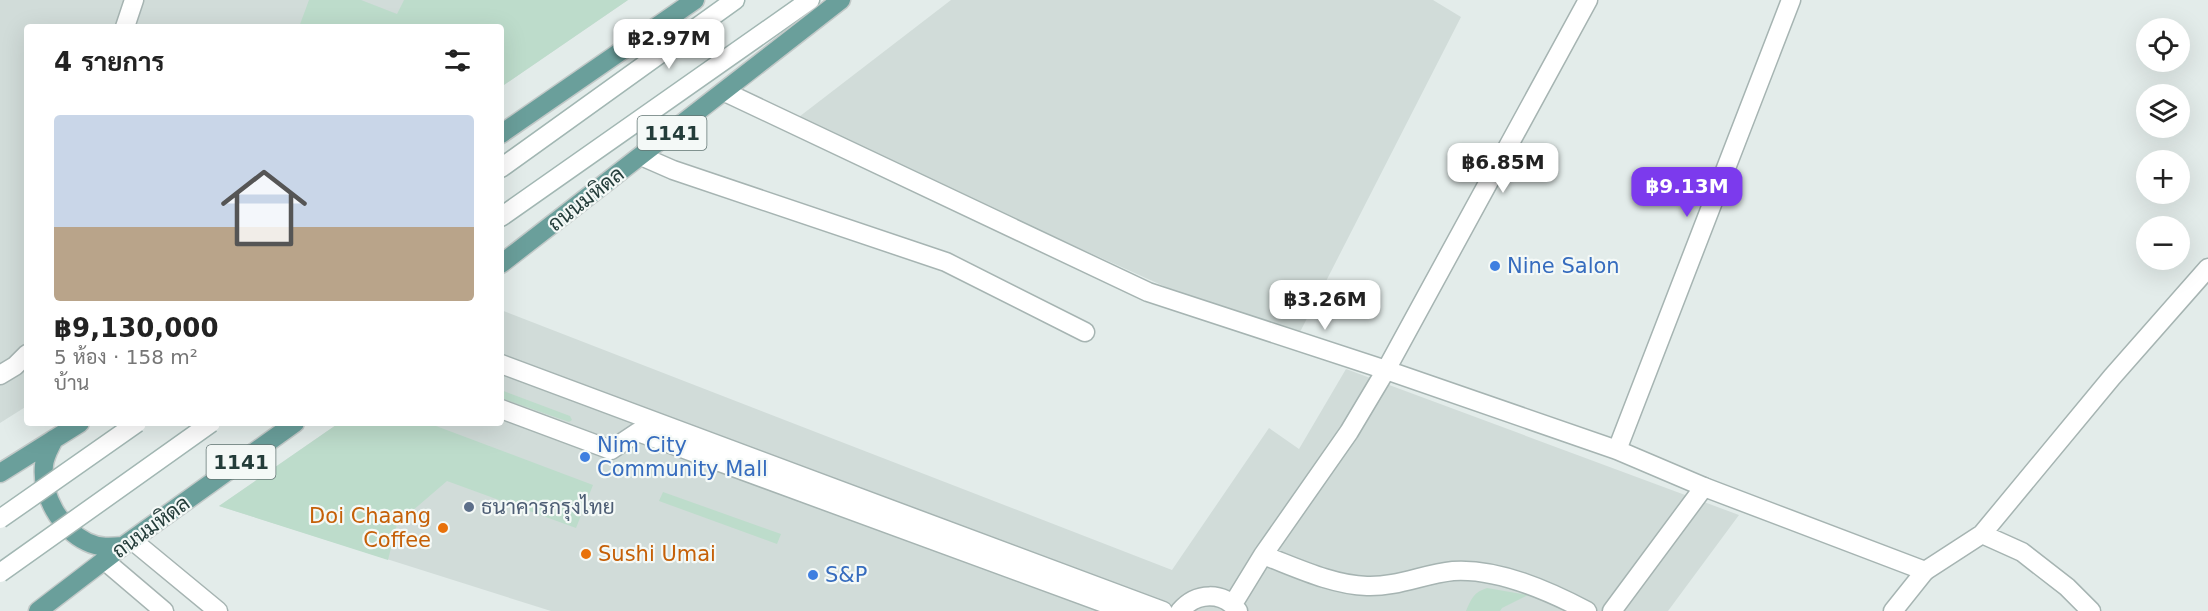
<!DOCTYPE html>
<html lang="th">
<meta charset="utf-8">
<style>
body{margin:0;font-family:"DejaVu Sans",Sarabun,sans-serif;background:#f2f2f2;color:#222;height:100vh;display:flex;flex-direction:column;font-size:22px;white-space:nowrap}
*{box-sizing:border-box;margin:0}
p{font-size:20px;color:#767676}
.icon{flex:none;width:33px;height:33px;fill:none;stroke:currentColor;stroke-width:2;stroke-linecap:round;stroke-linejoin:round}
.map{position:relative;flex:1;overflow:hidden}
.panel{position:absolute;left:24px;top:24px;width:480px;height:402px;display:flex;flex-direction:column;background:#fff;border-radius:6px;box-shadow:0 6px 24px #0002}
.panel>*{flex:none}
.fabs{position:absolute;left:2136px;top:18px;display:grid;gap:12px}
.fabs a{display:grid;place-items:center;width:54px;height:54px;border-radius:50%;background:#fff;box-shadow:0 6px 24px #0002;font-size:30px}
.price{position:absolute;translate:-50% -51px;padding:0 14px;border-radius:12px;background:#fff;color:#222;font-size:20px;line-height:39px;filter:drop-shadow(0 2px 3px #0008)}
.price::after{content:'';position:absolute;left:50%;top:36px;width:18px;height:14px;margin-left:-9px;background:inherit;clip-path:polygon(0 0,100% 0,50% 100%)}
.price.active{background:#7c3aed;color:#fff}
ul{padding:0;list-style:none}
li{display:grid;align-content:center;gap:12px;height:318px;padding:0 30px}
li+li{border-top:2px solid #e0e0e0}
li span{display:grid;place-items:center;height:186px;border-radius:6px;color:#555}
li>.icon{margin-inline-start:auto}
span .icon{width:108px;height:108px;fill:#fffc;stroke-width:1}
li b{font-size:26px}
h2{display:flex;justify-content:space-between;align-items:center;height:72px;padding:0 30px;font-size:26px}
.map>svg:first-child{display:block}
</style>
<div class="map">
<svg width="2208" height="611" viewBox="0 0 2208 611">
<rect width="100%" height="100%" fill="#e3ecea"/>
<path fill="#d1dcd9" d="M0,0h628l-127,87v-60h-474v379l-27,17z
M951,0h482l28,17 -162,317 -131,-46 -373,-168z
M501,310l671,260 97,-142 30,21 47,-80 393,146 -71,96h-1117l-332,-105 120,-83h162z"/>
<path fill="#bddccb" d="M309,0h52l36,14 7,-14h224l-127,87v-60h-202z
M501,390l69,26 2,4 -3,2 -68,-24z
M339,423h89l165,62 -17,43 -129,-47 -50,43 -9,36 -169,-54z
M663,492l118,42 -4,10 -118,-43z
M1487,588l41,7 -26,13 -2,3h-34c5,-12 8,-19 21,-23z"/>
<g fill="none" stroke-linecap="round" stroke-linejoin="round">
<defs>
<path id="lane" d="M125,27l9,-27
M641,156l32,14 273,92 139,70
M501,364l662,247
M0,375l15,-9 12,-12
M501,409l110,41 27,-18 488,179
M1982,534l40,18 45,35 24,24
M132,540l86,71
M1263,555c32,12 69,30 104,31 30,1 57,-12 86,-15 45,-3 96,20 134,40
M104,560l60,51
M1925,571l57,-37 130,-157 96,-109
M1233,604l30,-49 86,-123 37,-62
M1180,611c16,-19 43,-20 58,0
M1612,611l92,-124"/>
<path id="street" d="M725,92l423,200 238,78 231,80 87,37 221,84 -32,40
M1386,370l202,-370
M1617,450l174,-450"/>
<path id="secondary" d="M501,168l234,-168
M501,217l309,-217"/>
<path id="primary" d="M501,134l194,-134
M501,264l340,-264
M54,439c-4,9 -9,16 -10,26 -3,30 16,64 43,77 12,6 24,5 36,4
M0,473l80,-50
M38,611l85,-65 172,-123"/>
</defs>
<use href="#lane" stroke="#a6b4b2" stroke-width="21"/>
<use href="#street" stroke="#a6b4b2" stroke-width="21"/>
<use href="#secondary" stroke="#a2b7b3" stroke-width="21"/>
<use href="#primary" stroke="#c2c9c8" stroke-width="21"/>
<use href="#lane" stroke="#fff" stroke-width="18"/>
<use href="#street" stroke="#fff" stroke-width="18"/>
<use href="#secondary" stroke="#fff" stroke-width="18"/>
<use href="#primary" stroke="#6a9f9b" stroke-width="18"/>
<defs>
<path id="secondary-bridge" d="M0,519l137,-96
M0,573l211,-150"/>
</defs>
<use href="#secondary-bridge" stroke="#a2b7b3" stroke-width="21" stroke-linecap="butt"/>
<use href="#secondary-bridge" stroke="#fff" stroke-width="18"/>
</g>
<g fill="#3f7fe0" stroke="#f4f9f7" stroke-width="2">
<circle cx="1495" cy="266" r="6"/>
<circle cx="585" cy="457" r="6"/>
<circle cx="813" cy="575" r="6"/>
</g>
<circle fill="#5c6f8a" stroke="#f4f9f7" stroke-width="2" cx="469" cy="507" r="6"/>
<g fill="#e8710a" stroke="#f4f9f7" stroke-width="2">
<circle cx="443" cy="528" r="6"/>
<circle cx="586" cy="554" r="6"/>
</g>
<g text-anchor="middle" dominant-baseline="central" stroke-width="4.5" stroke-linejoin="round" paint-order="stroke">
<g fill="#f4f9f7" stroke="#627573" stroke-width="1.5">
<rect x="637.5" y="116" width="69" height="34" rx="4.5"/>
<rect x="206.5" y="445" width="69" height="34" rx="4.5"/>
</g>
<g font-size="20" font-weight="bold" fill="#243d3a">
<text x="672" y="133">1141</text>
<text x="241" y="462">1141</text>
</g>
<g font-size="21" fill="#243d3a" stroke="#f4f9f7">
<text transform="translate(586 199) rotate(-38)">ถนนมหิดล</text>
<text transform="translate(151 527) rotate(-36)">ถนนมหิดล</text>
</g>
<g font-size="21" fill="#366cbe" stroke="#f4f9f7" text-anchor="start">
<text x="1507" y="266">Nine Salon</text>
<text x="597" y="445">Nim City<tspan x="597" dy="24">Community Mall</tspan></text>
<text x="825" y="575">S&amp;P</text>
</g>
<g font-size="21" fill="#4e5e75" stroke="#f4f9f7" text-anchor="start">
<text x="481" y="507">ธนาคารกรุงไทย</text>
</g>
<g font-size="21" fill="#c56008" stroke="#f4f9f7" text-anchor="end">
<text x="431" y="516">Doi Chaang<tspan x="431" dy="24">Coffee</tspan></text>
<text x="598" y="554" text-anchor="start">Sushi Umai</text>
</g>
</g>
</svg>
<div class="fabs">
<a><svg class="icon" aria-label="locate" viewBox="0 0 24 24"><circle cx="12" cy="12" r="6"/><path d="M12 2v4M12 18v4M2 12h4M18 12h4"/></svg></a>
<a><svg class="icon" aria-label="layers" viewBox="0 0 24 24"><path d="M12 4l9 5-9 5-9-5zM3 14l9 5 9-5"/></svg></a>
<a>+</a>
<a>−</a>
</div>
<b class="price" style="left:669px;top:70px">฿2.97M</b>
<b class="price" style="left:1503px;top:194px">฿6.85M</b>
<b class="price active" style="left:1687px;top:218px">฿9.13M</b>
<b class="price" style="left:1325px;top:331px">฿3.26M</b>
<section class="panel">
<h2>4 รายการ<svg class="icon" aria-label="filters" viewBox="0 0 24 24"><path d="M4 7h16M4 17h16"/><circle cx="9" cy="7" r="2"/><circle cx="15" cy="17" r="2"/></svg></h2>
<ul>
<li><span style="background:linear-gradient(#c9d6e8 60%,#b9a48a 0)"><svg class="icon" aria-label="home" viewBox="0 0 24 24"><path d="M3 11l9-7 9 7M6 9v11h12V9"/></svg></span><div><b>฿9,130,000</b><p>5 ห้อง · 158 m²</p><p>บ้าน</p></div></li>
</ul>
</section>
</div>
